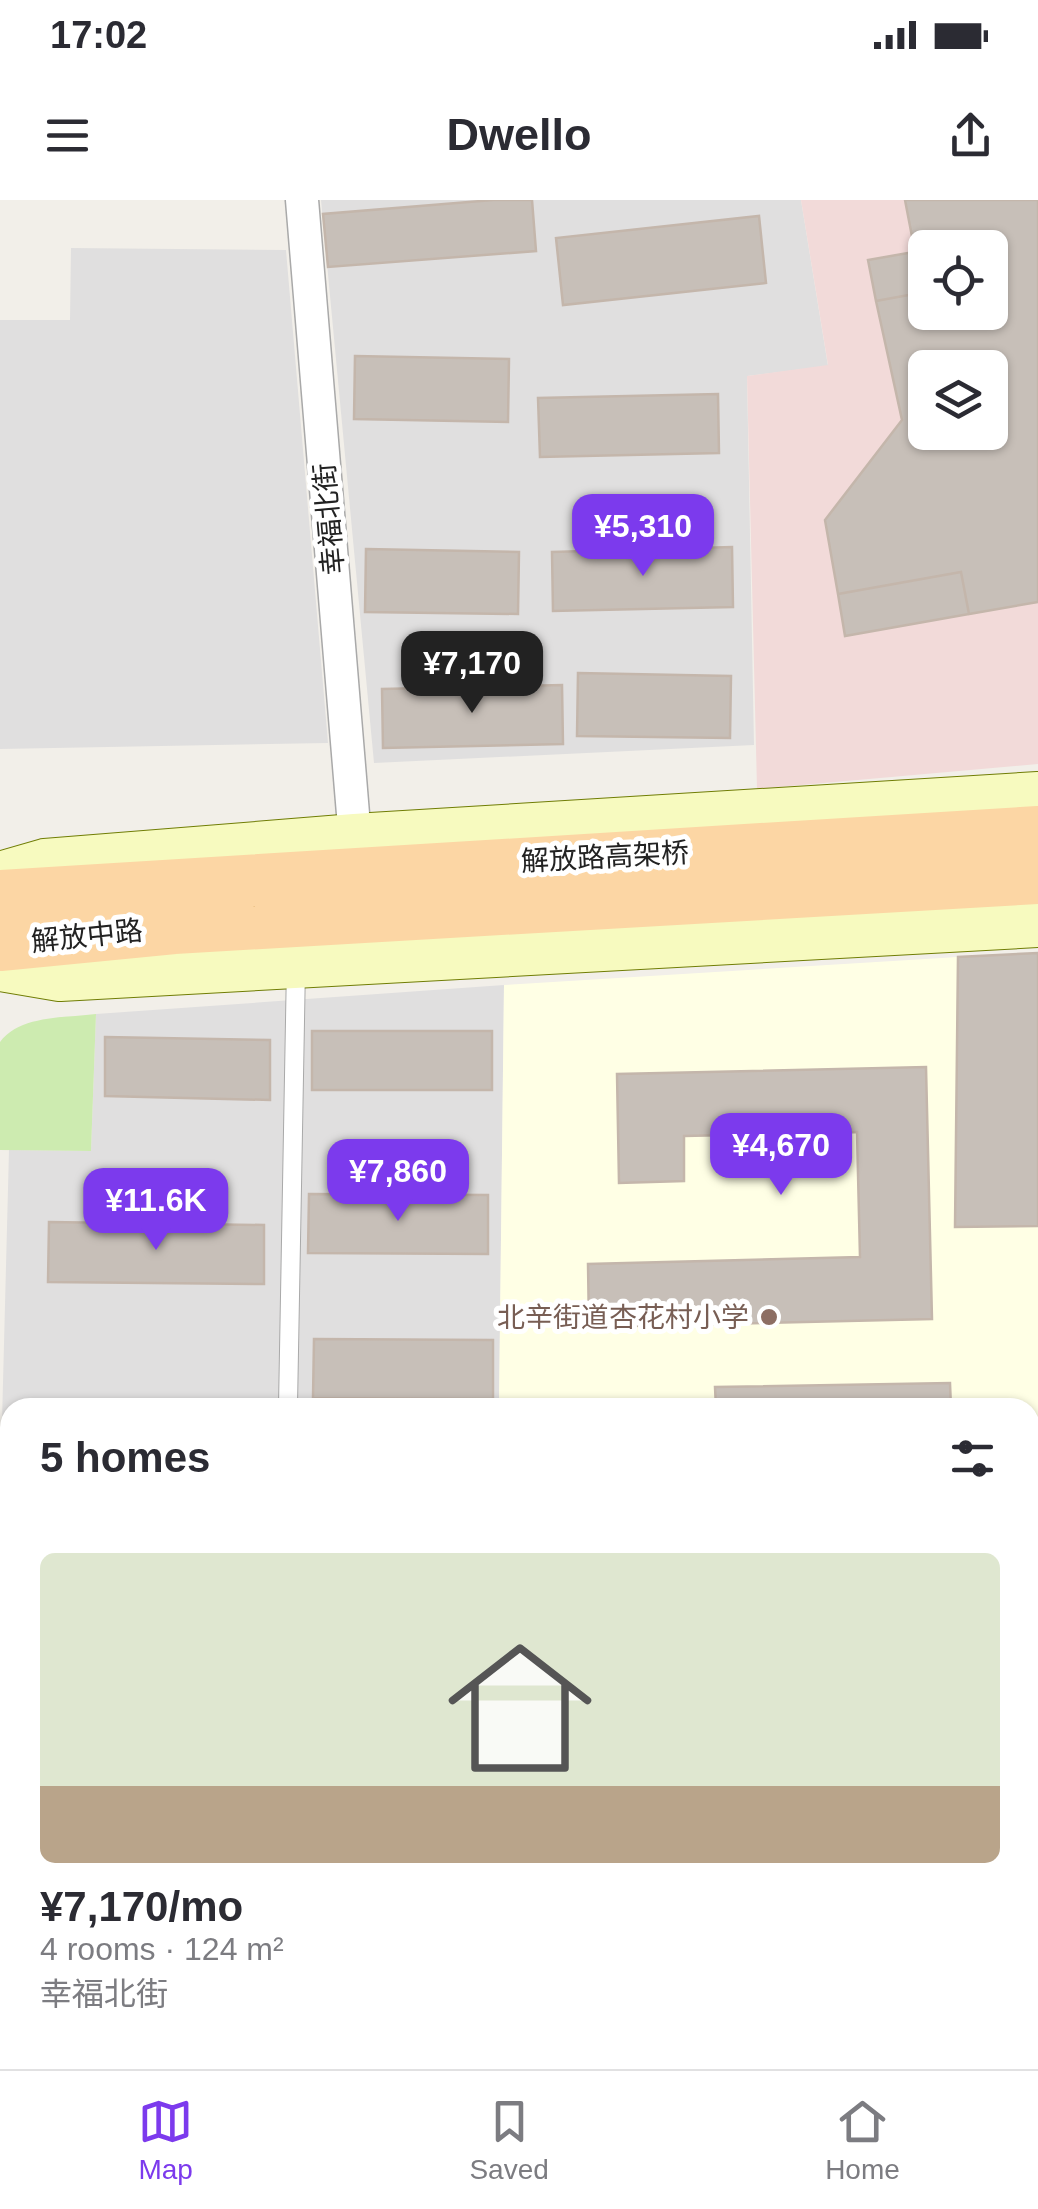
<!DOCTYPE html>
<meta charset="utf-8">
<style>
body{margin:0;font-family:Arial,"Noto Sans SC",sans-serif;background:#f7f7f7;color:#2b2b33;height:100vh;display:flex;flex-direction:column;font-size:38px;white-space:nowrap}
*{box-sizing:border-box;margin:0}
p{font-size:32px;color:#7c7c81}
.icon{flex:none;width:55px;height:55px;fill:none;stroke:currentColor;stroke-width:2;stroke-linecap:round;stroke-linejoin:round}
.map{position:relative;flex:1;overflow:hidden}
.drawer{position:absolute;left:0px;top:1198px;width:1040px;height:672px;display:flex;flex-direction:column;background:#fff;border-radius:30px 30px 0 0;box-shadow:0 2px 8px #0004}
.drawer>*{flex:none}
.buttons{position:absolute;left:908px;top:30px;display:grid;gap:20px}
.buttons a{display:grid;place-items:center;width:100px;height:100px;border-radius:15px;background:#fff;box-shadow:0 2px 8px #0004;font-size:50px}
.price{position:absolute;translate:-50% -85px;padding:0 22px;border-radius:20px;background:#7c3aed;color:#fff;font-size:32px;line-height:65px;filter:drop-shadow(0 2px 5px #0008)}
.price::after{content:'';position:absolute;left:50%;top:60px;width:30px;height:22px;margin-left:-15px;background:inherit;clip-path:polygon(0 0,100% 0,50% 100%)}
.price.active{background:#222;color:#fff}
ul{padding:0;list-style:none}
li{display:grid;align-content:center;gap:20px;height:530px;padding:0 40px}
li span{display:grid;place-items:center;height:310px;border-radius:15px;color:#555}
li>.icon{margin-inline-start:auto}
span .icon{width:180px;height:180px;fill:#fffc;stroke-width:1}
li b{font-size:42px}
h2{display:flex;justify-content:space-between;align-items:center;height:120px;padding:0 40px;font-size:42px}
.status{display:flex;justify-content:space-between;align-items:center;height:70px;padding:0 50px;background:#fff;direction:ltr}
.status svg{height:28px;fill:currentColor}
header{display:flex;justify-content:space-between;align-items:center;height:130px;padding:0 40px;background:#fff;font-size:45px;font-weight:700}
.tab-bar{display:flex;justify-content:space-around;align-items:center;height:140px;border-top:2px solid #e1e1e2;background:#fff;font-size:28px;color:#7c7c81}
.tab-bar a{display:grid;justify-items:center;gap:5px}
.tab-bar .active{color:#7c3aed}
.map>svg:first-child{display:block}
</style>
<div class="status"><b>17:02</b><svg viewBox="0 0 49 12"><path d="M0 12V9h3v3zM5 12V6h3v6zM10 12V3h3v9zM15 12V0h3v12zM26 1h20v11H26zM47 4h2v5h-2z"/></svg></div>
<header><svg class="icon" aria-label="menu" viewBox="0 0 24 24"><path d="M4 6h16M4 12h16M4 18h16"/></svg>Dwello<svg class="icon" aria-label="share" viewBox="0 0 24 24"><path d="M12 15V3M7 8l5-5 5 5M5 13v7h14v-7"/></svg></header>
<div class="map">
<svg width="1038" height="1869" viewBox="0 0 1038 1869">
<rect width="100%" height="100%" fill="#f2efe9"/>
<path fill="#e0dfdf" d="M321,0h480l27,166 -81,10 7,369 -380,18z
M71,48l215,2 42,493 -328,6v-429h70z
M504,785l-5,422 -489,1v91h-10l9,-349 82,1 5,-137z
M1030,1306h8v563h-1038v-434h10v425h1020z"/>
<path fill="#f2dad9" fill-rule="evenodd" d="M801,0h237v564l-281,25 -10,-413 81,-11zM925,48h65v64h-65zM925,168h65v64h-65z"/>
<path fill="#ffffe5" d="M958,757l-3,270 83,-1v280h-8v-98h-531l5,-423z"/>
<path fill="#cdebb0" d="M96,814l-5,137 -91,-1v-108c20,-27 65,-24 96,-28z"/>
<path fill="#c7bfb8" stroke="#c4b6ab" stroke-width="2.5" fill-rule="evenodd" d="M493,0h39l4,51 -208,16 -5,-53z
M905,0h133v402l-69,12 -8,-42 -123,22 -13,-74 77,-100 -26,-119 49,-9v20h65v-31l9,-2 -7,-41 -67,10 -10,4zM925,168h65v64h-65z
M759,16l7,67 -203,22 -7,-67z
M992,38l7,41 -9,2v-33h-50z
M925,50v42l-49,9 -8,-41z
M355,156l154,3 -1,63 -154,-3z
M718,194l1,59 -179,4 -2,-59z
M732,347l1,60 -180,4 -1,-59z
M366,349l153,3 -1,62 -153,-2z
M961,372l8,42 -124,22 -7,-42z
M578,473l153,3 -1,62 -153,-2z
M562,485l1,59 -180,4 -1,-59z
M1038,753v273l-83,1 3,-270z
M312,831h180v59h-180z
M105,837l165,3v60l-165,-4z
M926,867l6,252 -343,8 -1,-63 272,-7 -3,-125 -173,4v45l-65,2 -2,-109z
M309,994l179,1v59l-180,-1z
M49,1022l215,3v59l-216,-2z
M314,1139l179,1v59l-180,-1z
M950,1183l1,25h-235l-1,-21z
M1030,1350h8v63l-8,-1z
M0,1439h10v59h-10z
M0,1638h10v59h-10z
M0,1780h10v60l-10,-1z
M454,1860h253v9h-253z
M737,1860h183v9h-183z"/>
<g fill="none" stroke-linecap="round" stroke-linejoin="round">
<defs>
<path id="lane" d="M288,1206l8,-440
M0,1319h10
M1030,1478l8,-5
M0,1564h10
M434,1860v9
M1000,1869v-9"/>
<path id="street" d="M302,0l53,638"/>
<path id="secondary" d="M0,676l45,-13 310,-25 683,-42
M0,767l60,10 978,-54"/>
<path id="primary" d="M0,696l1038,-64
M0,745l174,-17 864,-50"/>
</defs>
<use href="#lane" stroke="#a9a9a9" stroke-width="20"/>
<use href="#street" stroke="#a9a9a9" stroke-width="35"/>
<use href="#secondary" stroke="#707d05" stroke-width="50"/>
<use href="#primary" stroke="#a06b00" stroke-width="55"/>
<use href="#lane" stroke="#fff" stroke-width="18"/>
<use href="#street" stroke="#fff" stroke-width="32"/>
<use href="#secondary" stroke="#f7fabf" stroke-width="48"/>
<use href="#primary" stroke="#fcd6a4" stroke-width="52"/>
</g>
<circle fill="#8d6e63" stroke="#fff" stroke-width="4" cx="769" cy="1117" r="10"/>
<g text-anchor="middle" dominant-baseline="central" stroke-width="10" stroke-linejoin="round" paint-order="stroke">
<g font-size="28" fill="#222" stroke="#fff">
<text transform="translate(329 319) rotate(-95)">幸福北街</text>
<text transform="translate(605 657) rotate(-3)">解放路高架桥</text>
<text transform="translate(87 736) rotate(-6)">解放中路</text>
</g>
<g font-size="28" fill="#785e54" stroke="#fff" text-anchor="end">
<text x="749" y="1117">北辛街道杏花村小学</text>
</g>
</g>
</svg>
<div class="buttons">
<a><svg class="icon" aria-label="locate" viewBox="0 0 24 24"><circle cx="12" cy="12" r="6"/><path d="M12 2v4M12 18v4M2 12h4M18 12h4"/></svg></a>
<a><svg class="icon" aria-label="layers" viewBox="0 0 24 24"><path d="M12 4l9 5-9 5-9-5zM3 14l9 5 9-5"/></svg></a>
</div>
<b class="price" style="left:643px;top:379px">¥5,310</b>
<b class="price active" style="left:472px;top:516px">¥7,170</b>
<b class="price" style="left:781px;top:998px">¥4,670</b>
<b class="price" style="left:398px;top:1024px">¥7,860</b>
<b class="price" style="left:156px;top:1053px">¥11.6K</b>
<section class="drawer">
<h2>5 homes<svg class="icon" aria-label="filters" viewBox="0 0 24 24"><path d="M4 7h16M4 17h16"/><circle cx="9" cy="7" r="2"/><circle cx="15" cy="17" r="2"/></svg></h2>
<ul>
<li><span style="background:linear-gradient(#dfe7d0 75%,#b9a48a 0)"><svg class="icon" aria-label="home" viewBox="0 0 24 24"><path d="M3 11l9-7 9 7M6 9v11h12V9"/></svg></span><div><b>¥7,170/mo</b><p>4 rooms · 124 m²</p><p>幸福北街</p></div></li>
</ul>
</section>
</div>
<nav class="tab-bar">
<a class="active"><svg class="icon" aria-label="map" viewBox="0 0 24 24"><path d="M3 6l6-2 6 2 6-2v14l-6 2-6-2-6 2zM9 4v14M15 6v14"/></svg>Map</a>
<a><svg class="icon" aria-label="saved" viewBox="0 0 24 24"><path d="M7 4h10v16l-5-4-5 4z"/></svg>Saved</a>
<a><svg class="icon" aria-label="home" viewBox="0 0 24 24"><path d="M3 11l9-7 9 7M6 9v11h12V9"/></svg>Home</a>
</nav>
